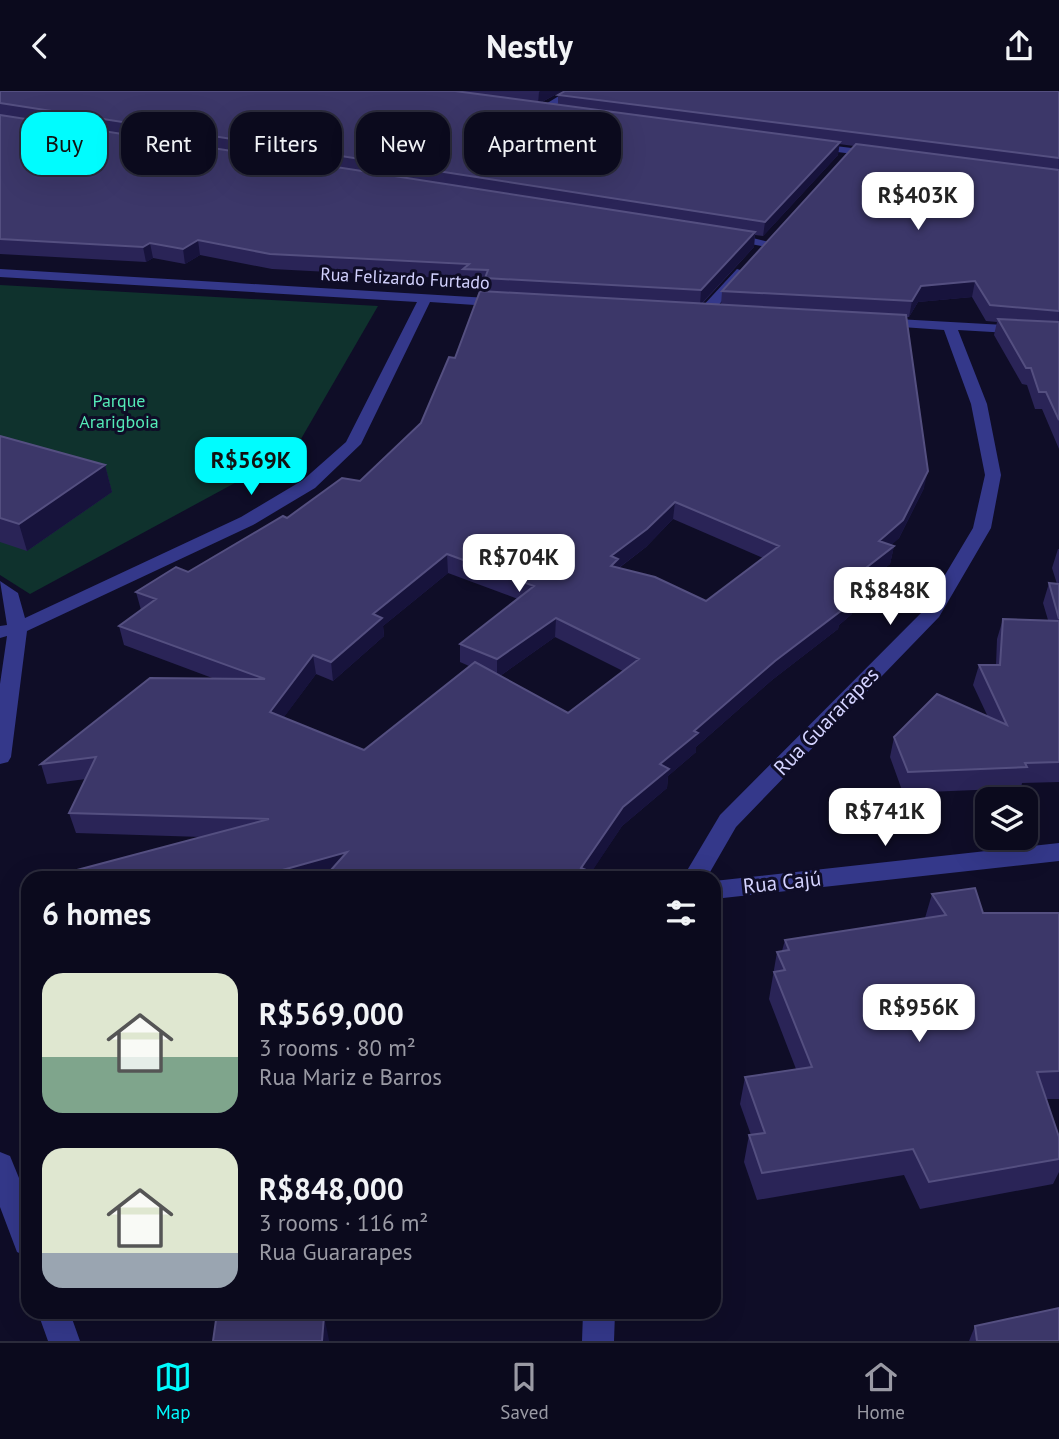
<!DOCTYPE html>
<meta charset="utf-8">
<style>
body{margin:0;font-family:"PT Sans",sans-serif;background:#141326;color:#f1f3f6;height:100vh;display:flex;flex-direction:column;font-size:26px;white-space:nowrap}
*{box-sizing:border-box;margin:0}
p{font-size:23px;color:#9a9aa4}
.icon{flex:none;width:38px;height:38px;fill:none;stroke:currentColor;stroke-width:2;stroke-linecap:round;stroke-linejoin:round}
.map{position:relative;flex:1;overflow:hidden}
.side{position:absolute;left:21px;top:780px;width:700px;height:448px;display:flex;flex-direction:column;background:#0b0a1d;border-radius:21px;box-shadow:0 7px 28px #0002,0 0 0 2px #2b2b3b}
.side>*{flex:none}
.banner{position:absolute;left:21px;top:21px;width:700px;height:63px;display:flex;gap:14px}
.buttons{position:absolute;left:975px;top:696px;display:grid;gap:14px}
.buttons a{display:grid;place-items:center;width:63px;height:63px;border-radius:14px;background:#0b0a1d;box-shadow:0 7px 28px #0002,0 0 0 2px #2b2b3b;font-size:35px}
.price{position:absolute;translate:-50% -60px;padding:0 16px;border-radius:14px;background:#fff;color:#222;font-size:23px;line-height:46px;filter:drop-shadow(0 2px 4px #0008)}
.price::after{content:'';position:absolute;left:50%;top:42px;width:21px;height:16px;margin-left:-10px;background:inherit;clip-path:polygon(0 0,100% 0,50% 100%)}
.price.on{background:#00fcfe;color:#111}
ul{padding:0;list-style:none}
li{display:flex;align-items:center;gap:21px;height:175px;padding:0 21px}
li span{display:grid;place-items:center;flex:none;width:196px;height:140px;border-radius:21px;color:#555}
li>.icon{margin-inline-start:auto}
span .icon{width:84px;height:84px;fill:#fffc;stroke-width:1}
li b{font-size:30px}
h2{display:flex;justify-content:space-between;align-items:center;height:84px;padding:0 21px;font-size:30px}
.tag{padding:0 24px;border-radius:21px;background:#0b0a1d;box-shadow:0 7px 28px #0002,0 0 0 2px #2b2b3b;font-size:24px;line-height:63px}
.tag.on{background:#00fcfe;color:#111}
header{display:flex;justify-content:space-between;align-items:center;height:91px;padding:0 21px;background:#0b0a1d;font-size:32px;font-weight:700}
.tab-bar{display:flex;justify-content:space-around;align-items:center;height:98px;border-top:2px solid #2b2b3b;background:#0b0a1d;font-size:19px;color:#9a9aa4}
.tab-bar a{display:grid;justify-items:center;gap:4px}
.tab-bar .on{color:#00fcfe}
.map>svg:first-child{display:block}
</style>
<header><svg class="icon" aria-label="back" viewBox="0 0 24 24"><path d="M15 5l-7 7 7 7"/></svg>Nestly<svg class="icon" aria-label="share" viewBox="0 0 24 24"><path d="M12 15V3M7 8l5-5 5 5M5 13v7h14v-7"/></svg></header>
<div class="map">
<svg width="1059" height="1250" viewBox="0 0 1059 1250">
<rect width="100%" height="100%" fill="#0f0d27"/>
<path fill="#0f322d" d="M0,194l378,21 -84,145 -264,143 -30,-19z"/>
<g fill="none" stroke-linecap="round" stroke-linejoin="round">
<path fill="#34388a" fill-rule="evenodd" d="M567,0h12l-35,21 -8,-2z
M811,52l65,8 5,3 -5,3 -69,-9z
M728,141l45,11 -6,4 -43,-8v-6z
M0,178l505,30 7,4 -7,4 -75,-5 -69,142 -46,44 -62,37 -226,106 -16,126 -3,5 -8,2v-80l7,-48 -7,2v-12l7,-1 -7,-44 18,12 7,25 216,-101 62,-37 43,-38 71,-140 -417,-25z
M737,178l10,3 -37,43h-10v-6z
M879,227l180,10v8l-101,-6 29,74 14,71 -10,53 -52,89 -203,210 -30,52h-24l38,-64 204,-205 49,-82 12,-53 -14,-71 -27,-74 -70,-5 -2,-3z
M1059,752v18l-345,38v-18z
M0,1061l10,4 18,44v57l-11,-5 -17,-45z
M38,1222h32l10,28h-32z
M583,1222h32l-1,28h-32z"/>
</g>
<path fill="#2a2457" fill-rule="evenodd" d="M0,0h562l-20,11 16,3v-10l501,-4v358l-17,-40h-7l-8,-24 -5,-1 -28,-49 3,-13 -11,-1 -14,-24 -54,5 -9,15h-3l18,171 -25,50 -8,7 3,1 -4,18 -38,30v20l-13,11 -1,4 -66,51 -76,67v5l-28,24 -1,12 -45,38 -31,46 5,2 -1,5h-552l159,-42 -126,-4 -7,-20 17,-34 -39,5 -6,-20 174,-85 -91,-34 -5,-19 22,-16 -5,-18 52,-20 99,-54 73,-37 61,-58 34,-65 31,-66 -1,-7 -22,-1v-5l-191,-10 -72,-14 -15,9 -32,-6 -7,4 -146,-8zM839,53l15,2 -132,145 -1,14 -19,-1 52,-57 1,-12 8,1 75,-81zM673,428l90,39 -57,43 -87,-33 27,-21zM448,482l70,26 -58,45v18l9,4 -105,84 -81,-32 33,-44 17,7 51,-45 -1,-10zM555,546l68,34 -55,42 -68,-37z
M0,345l105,29 7,27 -85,59 -27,-9z
M1058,458h1v233l-37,1 -1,5 -118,5 -13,-36 4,-20 94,-20 -15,-32 6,-20h17l1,-26 6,-20 45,1 -5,-17 6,-20 8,1 -5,-16z
M932,803l51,19h76v186h-13l13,38v35l-6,12 -133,25 -16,-34 -147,25 -13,-38 5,-27h2l-11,-31 5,-27 51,-8 -27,-70 8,-47 5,-1 3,-11 140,-22z
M975,1235l84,15h-90z"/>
<path fill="#17133c" d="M540,0h22l-24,13 1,-12z
M840,51l-2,13 -75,81 2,-14z
M755,141l-1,15 -54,58 1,-15z
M198,149l2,15 -15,9 -2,-15z
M150,152l3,15 -7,4 -3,-15z
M975,190l-3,16 -54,5 -9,15 3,-16 9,-15z
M105,374l7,27 -85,59 -8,-27z
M928,380l-4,17 -25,50 -23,21 3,-18z
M675,411l-2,17 -27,28 -29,22 -7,15 1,-28z
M894,455l-4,18 -53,43 3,-19z
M447,463l1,19 -65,53 1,10 -51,45 -2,-19 42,-48z
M855,505l-3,18 -13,11 -1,4 -66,51 -76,67v5l-28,24 -1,12 -45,38 -35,53 -6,-11 42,-61 37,-43 34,-33 81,-70z
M556,527l-1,19 -58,41v-19z
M313,564l3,19 -43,58 -3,-20z
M347,761l-22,27h-75z
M324,1225l5,24v1h-7z"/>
<path fill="#3c3769" stroke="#544f80" stroke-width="2" fill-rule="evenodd" d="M0,0h455l385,51 -75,80 -765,-119z
M565,0h494v67l-501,-63z
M0,24l755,117 -54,58 -216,-12 3,-8 -25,-1 6,-5 -199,-10 -72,-14 -15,9 -33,-6 -7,4 -143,-8z
M856,53l203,26v141l-69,-6 -15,-24 -54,5 -9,15 -190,-10z
M480,200l426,24 22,156 -25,49 -24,21 15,5 -54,42 15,8 -16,13 3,1 -67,51 -81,70 4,2 -38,31 9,5 -46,38 -42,61 15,6 -4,5h-269l24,-27 -97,27h-207l226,-60 -200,-6 27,-56 -55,7 109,-86 115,1 -146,-53 37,-27 -20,-7 40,-25 12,5 95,-56 4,2 55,-40 18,3 61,-58 28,-66 6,1zM675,411l104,44 -73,55 -51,-24 -44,-11 7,-7 -7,-3 36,-27zM447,463l87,32 -74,58 37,15 59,-41 83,41 -71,54 -93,-51 -111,88 -94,-38 43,-57 18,7 51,-44 -9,-4z
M998,228l61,3v98l-13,-28h-7l-8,-24h-5z
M0,345l105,29 -86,59 -19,-6z
M1049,492l10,1v35z
M1003,528l56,2v141l-34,1 2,4 -119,5 -14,-35 43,-43 70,31 -28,-60h21z
M975,797l8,25h76v158l-22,1 22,65v22l-130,23 -16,-33 -151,24 -13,-38 16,-2 -20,-56 67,-10 -38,-95 11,-2 -8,-18 12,-2 -4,-10 161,-25 -14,-21z
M1059,1217v33h-82l-2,-15z
M217,1222h100l7,3 -2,25h-109z"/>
<g text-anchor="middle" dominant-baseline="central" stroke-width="6" stroke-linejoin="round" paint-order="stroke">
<g font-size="18" fill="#d4d3ff" stroke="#0f0d27">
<text transform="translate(405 187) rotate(3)">Rua Felizardo Furtado</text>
</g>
<g font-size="18" fill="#54eab7" stroke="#0f0d27">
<text x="119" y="309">Parque<tspan x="119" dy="21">Ararigboia</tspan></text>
</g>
<g font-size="21" fill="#d4d3ff" stroke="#0f0d27">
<text transform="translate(826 630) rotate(-46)">Rua Guararapes</text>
<text transform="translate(782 791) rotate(-6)">Rua Cajú</text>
</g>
</g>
</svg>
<div class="buttons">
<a><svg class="icon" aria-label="layers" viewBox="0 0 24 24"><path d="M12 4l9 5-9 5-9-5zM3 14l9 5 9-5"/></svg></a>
</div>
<b class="price" style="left:918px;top:141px">R$403K</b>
<b class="price on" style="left:251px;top:406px">R$569K</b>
<b class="price" style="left:519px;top:503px">R$704K</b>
<b class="price" style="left:890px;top:536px">R$848K</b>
<b class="price" style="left:885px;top:757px">R$741K</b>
<b class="price" style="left:919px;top:953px">R$956K</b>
<div class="banner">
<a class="tag on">Buy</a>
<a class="tag">Rent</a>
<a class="tag">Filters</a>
<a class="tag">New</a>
<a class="tag">Apartment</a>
</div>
<section class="side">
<h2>6 homes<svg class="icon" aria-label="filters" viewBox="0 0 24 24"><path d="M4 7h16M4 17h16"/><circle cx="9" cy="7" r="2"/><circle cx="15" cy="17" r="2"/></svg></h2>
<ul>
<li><span style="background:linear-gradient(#dfe7d0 60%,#7fa58c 0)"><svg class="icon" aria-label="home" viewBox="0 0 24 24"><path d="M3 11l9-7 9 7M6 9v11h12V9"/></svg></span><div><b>R$569,000</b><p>3 rooms · 80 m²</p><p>Rua Mariz e Barros</p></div></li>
<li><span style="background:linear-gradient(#dfe7d0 75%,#9aa5b1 0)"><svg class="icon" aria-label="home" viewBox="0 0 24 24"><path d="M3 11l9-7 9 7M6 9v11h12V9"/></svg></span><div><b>R$848,000</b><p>3 rooms · 116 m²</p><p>Rua Guararapes</p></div></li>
</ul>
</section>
</div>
<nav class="tab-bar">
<a class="on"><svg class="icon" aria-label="map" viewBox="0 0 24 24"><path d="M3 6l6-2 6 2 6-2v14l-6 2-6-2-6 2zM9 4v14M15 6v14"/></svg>Map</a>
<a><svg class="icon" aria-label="saved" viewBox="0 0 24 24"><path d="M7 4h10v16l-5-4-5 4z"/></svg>Saved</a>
<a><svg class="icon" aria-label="home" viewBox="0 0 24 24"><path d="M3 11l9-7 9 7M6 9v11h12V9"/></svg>Home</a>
</nav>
